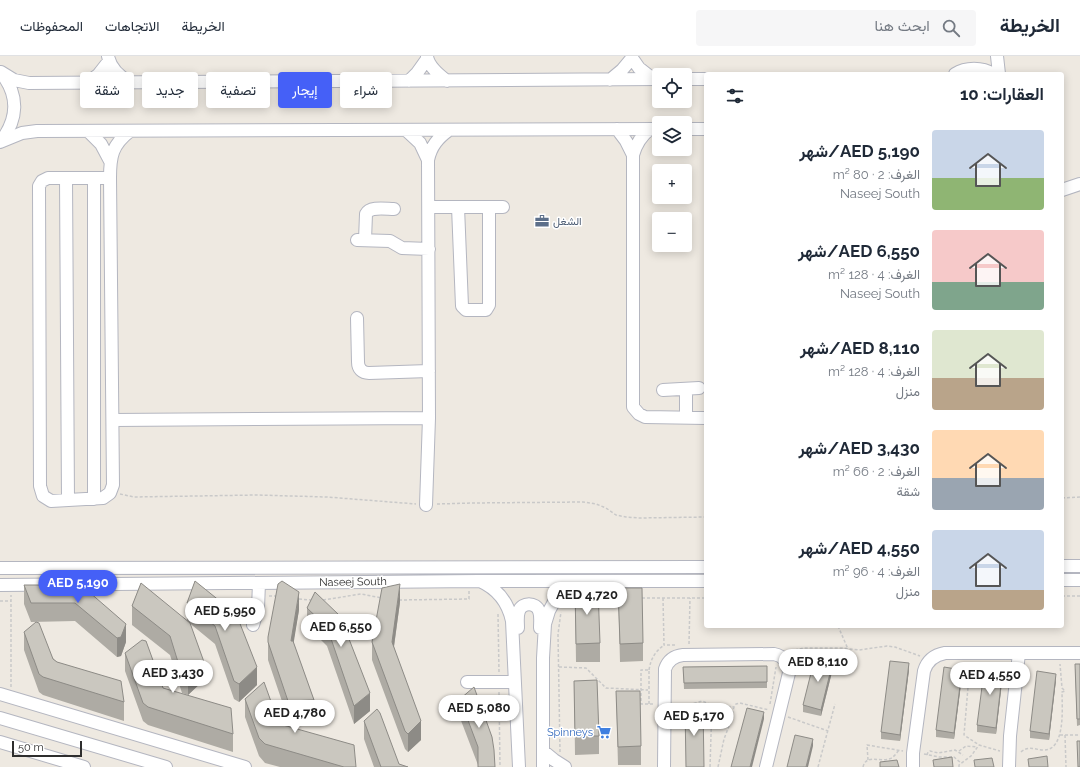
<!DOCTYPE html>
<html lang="ar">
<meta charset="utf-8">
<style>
body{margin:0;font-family:Raleway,Vazirmatn,sans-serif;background:#f6f6f7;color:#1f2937;direction:rtl;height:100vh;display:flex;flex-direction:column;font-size:15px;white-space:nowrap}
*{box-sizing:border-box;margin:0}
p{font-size:13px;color:#747a83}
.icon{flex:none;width:22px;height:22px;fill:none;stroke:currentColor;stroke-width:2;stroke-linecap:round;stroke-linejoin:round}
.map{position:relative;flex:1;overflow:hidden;direction:ltr}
.sheet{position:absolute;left:704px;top:16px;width:360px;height:556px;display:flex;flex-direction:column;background:#fff;border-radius:4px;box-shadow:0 2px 10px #0003;direction:rtl}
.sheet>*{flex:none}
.hud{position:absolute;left:12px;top:16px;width:380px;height:36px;direction:rtl;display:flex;gap:8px}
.fabs{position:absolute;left:652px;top:12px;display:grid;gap:8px}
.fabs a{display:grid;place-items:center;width:40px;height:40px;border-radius:4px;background:#fff;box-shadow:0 2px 10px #0003;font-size:20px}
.scale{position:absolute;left:12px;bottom:10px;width:70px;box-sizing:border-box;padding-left:4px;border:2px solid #2e2e2e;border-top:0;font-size:11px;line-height:14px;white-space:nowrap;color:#2e2e2e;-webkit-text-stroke:3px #fff;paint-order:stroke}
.price{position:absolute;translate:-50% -34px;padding:0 9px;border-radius:14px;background:#fff;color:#222;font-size:13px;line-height:26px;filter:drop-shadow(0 1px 2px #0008)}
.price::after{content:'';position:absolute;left:50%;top:24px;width:12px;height:9px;margin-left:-6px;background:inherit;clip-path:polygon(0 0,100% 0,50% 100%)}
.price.selected{background:#4560f7;color:#fff}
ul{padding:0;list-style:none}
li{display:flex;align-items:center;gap:12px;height:100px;padding:0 20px}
li span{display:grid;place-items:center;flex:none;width:112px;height:80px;border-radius:4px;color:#555}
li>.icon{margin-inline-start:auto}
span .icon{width:48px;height:48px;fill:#fffc;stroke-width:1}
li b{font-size:17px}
h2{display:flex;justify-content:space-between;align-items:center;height:48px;padding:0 20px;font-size:17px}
.pill{padding:0 14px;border-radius:4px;background:#fff;box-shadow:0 2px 10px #0003;font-size:14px;line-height:36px}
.pill.selected{background:#4560f7;color:#fff}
header{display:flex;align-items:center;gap:24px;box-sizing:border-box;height:56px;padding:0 20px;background:#fff;border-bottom:1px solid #e0e1e3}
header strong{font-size:19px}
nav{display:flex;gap:22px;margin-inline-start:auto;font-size:14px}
.search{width:280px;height:36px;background:#f6f6f7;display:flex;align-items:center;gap:10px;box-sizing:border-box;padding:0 14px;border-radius:4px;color:#747a83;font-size:15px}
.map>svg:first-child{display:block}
</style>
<header>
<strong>الخريطة</strong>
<div class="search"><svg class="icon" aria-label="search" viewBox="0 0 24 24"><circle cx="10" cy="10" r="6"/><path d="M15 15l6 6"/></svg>ابحث هنا</div>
<nav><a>الخريطة</a><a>الاتجاهات</a><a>المحفوظات</a></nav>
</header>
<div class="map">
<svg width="1080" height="711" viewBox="0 0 1080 711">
<rect width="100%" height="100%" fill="#eee9e1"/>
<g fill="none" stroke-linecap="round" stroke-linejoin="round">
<defs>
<path id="minor" d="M108,0c2,11 11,20 21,26
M427,0c1,10 12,19 20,25
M997,0l2,18
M632,2l7,10 14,11
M1,16l13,8 15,3 630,-4
M955,18c11,-7 27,-7 38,0
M685,23h21
M610,24l12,-10 10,-12v-2
M409,25l8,-8 10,-14
M88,26l10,-7 11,-14
M617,73l9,12 7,14
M650,73c-9,7 -14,15 -17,26v252l6,7 6,3 61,1
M685,73h21
M406,74l14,13 8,17
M88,75l13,13 9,17
M1,85c17,-22 18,-45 1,-67
M0,86l22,-9 15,-2 622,-2
M66,122l2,322
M94,122v321
M110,122h-62l-6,3 -3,5 1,300 3,10 8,5 52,-3 7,-5 3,-8 -3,-307c0,-22 2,-33 20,-47
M1062,134l18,-6
M429,151h74
M458,151l4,99 4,4h20l3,-5v-98
M357,184l33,1 12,7 27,1
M365,184l1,-26c4,-8 20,-5 28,-5
M357,262l1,44c0,7 4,11 11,11l60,-2
M663,334l36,-2
M686,361v-28
M113,364l316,-2
M426,449l3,-87 -1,-258c3,-14 10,-22 21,-30
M1062,510h18
M0,512l706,-1
M1062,524h18
M480,525c18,8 28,21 32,40l7,146
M0,529l479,-4h227
M253,569l5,-17 1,-25
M518,572c0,-6 -1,-12 1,-17 3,-9 17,-9 20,0 2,5 1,11 1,17
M467,626h48
M0,638l245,73
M0,662l166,49
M0,686l84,25
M543,695l11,9 11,7
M543,711v-109l2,-34 4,-13 6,-11 17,-19
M664,711l1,-98c3,-9 9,-13 18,-14l91,-1c10,2 15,9 15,19l-23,94
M913,711v-14l11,-82c3,-10 10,-16 21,-18h135
M1009,711l1,-31 9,-83"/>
</defs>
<use href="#minor" stroke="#b4b6c0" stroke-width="14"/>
<path stroke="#c9c9c9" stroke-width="1.5" stroke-dasharray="3 2" stroke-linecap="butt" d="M120,438l14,3 123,-2 70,2 89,7
M1062,442l18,-1
M437,448l35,-1 111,-1 13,2 10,4 10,7 10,2 14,1 66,-1
M269,540h8
M1062,540h18
M642,542h64
M663,542l1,47h13
M299,543l12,1
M598,543l22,-1
M323,544l38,-6 21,4
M399,544l70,-1v-8
M0,545h11
M498,558l1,58
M838,570l10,23
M689,588l1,-46
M790,595l14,-3h38l17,2 28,-4 8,1 25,9
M970,607l-6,72 15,10 21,6
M559,611l27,1 20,20 42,2
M649,614c2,-12 6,-18 15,-25
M11,631v-92
M499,636l1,75
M649,648v-34h-8v34h13
M770,648l6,-37
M674,649h15l13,-4 10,4 22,2
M788,661l40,14
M1060,679h20
M1065,679l1,32
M959,695l7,-5 11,1
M560,696l-2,-118 3,-22
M1021,696c8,-7 14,-2 23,-2 22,0 18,-44 18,-58l3,-1 -3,-3 -2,-24
M924,698l15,3h15l7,6
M927,699l1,-3 2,-1 8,2 17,-3 8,5
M868,704l-1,-15 36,6
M710,711l2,-62
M718,711l6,-28 5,-13 5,-19 2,-3 4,-1 29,7
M818,711l17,-63
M863,711c3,-13 16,-5 26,-8 4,-1 7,-5 10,-9
M959,711v-2l12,-9 8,-11"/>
<use href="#minor" stroke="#fff" stroke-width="12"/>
</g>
<path fill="#aeaba4" d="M195,525l62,104 -18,17 -5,-3 -19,-55 -28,-23v-18z
M141,527l63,97 -16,15 -6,-2 -12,-38 -38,-30v-19z
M24,529h57l45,57 -5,14 -4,1 -42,-36 -44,1 -7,-18z
M575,532l25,55v19h-24z
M618,532l25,55v18l-23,1z
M315,536l55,119 -16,13 -27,-78 -20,-20v-18z
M400,546l-6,45 27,93 -13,12 -3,-3 -33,-89v-18z
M299,554l-6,33 21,57v19h-26l-20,-59v-23z
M24,576l33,30 67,40v19l-81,-26 -4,-3 -15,-42z
M125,597l38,35 70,46v18l-85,-27 -5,-4 -18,-50z
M1080,608v61l-3,1 -2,-56z
M767,610v22l-83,1 -1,-22z
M833,612l-12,48 -18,-4v-7z
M909,614l-9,71 -19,-2v-7z
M1003,617l-7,61 -19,-2v-7z
M962,620l-8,63 -18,-2v-7z
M1056,624l-7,60 -19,-2v-7z
M574,625l25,55v18l-24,1z
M616,635l25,55v19h-23z
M245,643l33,22 5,4 73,42h-76l-15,-4 -6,-7 -14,-39z
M460,643l35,68 -17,-2 -18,-47z
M364,665l35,43 9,3h-34l-10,-28z"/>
<path fill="#8d8b86" d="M400,528v18l-8,58v-18z
M299,536v18l-8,49v-18z
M126,568v18l-5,14 -4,1v-19z
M833,605v7l-12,48v-6z
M204,606v18l-16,15v-19z
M909,607v7l-9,71v-6z
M257,611v18l-18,17v-18z
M1003,611v6l-7,61v-6z
M962,614v6l-8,63v-6z
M1056,618v6l-7,60v-6z
M370,637v18l-16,13v-18z
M764,656v7l-12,48h-2z
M421,665v19l-13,12v-18z
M813,683v7l-5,21h-2z"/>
<path fill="#cac7bf" stroke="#8d8b86" d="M195,525l36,29 6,6 20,51 -18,17 -5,-3 -19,-55 -28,-23z
M282,525l17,11 -8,49h2l21,59 -26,1 -20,-59v-5l10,-53z
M141,527l49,40 14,39 -16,14 -6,-1 -12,-39 -38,-30z
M400,528l-8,58 29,79 -13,13 -3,-3 -33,-89 10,-54z
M24,529h57l45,39 -5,13 -4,1 -42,-35h-44z
M575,532h23l2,55 -24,1z
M618,532h24l1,55 -23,1z
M315,536l24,23 3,6 28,72 -16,13 -27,-79 -20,-19z
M36,566l3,1 14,36 4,3 64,19 3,21 -81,-25 -4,-3 -15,-42z
M142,584l4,1 17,47 68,20 2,26 -85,-27 -5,-4 -18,-50z
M815,601l18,4 -12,49 -18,-5z
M890,605l19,2 -9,72 -19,-3z
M985,608l18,3 -7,61 -19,-3z
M1075,608h5v55h-3z
M767,610v16l-83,1 -1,-16z
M944,611l18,3 -8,63 -18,-3z
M1037,615l19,3 -7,60 -19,-3z
M597,624l2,56h-24l-1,-55z
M264,626l14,39 5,4 71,20 2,22h-12l-79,-23 -6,-6 -14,-39z
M474,631l18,50 2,13 1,17h-17v-20l-18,-48z
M616,635h24l1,55 -23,1z
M685,651h18l1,60h-18z
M747,652l17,4 -14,55h-19z
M377,653l3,4 19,51 9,3h-27l-17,-46z
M795,679l18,4 -7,28h-19z
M1077,685h3v26h-2z
M1047,700l1,11h-19l-1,-8z
M952,701l1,10h-19l-1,-7z
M992,702l2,9h-19l-1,-7z
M897,704l2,7h-19v-5z"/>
<defs>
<symbol id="office-bare" viewBox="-9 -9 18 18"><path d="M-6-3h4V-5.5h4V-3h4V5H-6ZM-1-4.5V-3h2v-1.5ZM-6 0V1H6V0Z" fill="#5c6f8a" stroke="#fff" stroke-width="2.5" paint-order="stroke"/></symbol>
<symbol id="supermarket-bare" viewBox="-9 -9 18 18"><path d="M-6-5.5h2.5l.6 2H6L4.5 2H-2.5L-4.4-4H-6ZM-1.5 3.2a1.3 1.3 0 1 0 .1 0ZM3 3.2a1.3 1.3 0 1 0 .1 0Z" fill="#3f7fe0" stroke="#fff" stroke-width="2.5" paint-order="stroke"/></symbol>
</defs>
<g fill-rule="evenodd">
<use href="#office-bare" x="532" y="155" width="20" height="20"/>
<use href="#supermarket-bare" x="594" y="666" width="20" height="20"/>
</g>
<g text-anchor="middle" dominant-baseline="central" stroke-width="3" stroke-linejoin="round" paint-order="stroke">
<g font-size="11" fill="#4e5e75" stroke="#fff" text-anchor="start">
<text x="553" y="165">الشغل</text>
</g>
<g font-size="11" fill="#2e2e2e" stroke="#fff">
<text transform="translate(353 526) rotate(-1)">Naseej South</text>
</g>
<g font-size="11" fill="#366cbe" stroke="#fff" text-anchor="end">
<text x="593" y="676">Spinneys</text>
</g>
</g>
</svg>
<div class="fabs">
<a><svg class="icon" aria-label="locate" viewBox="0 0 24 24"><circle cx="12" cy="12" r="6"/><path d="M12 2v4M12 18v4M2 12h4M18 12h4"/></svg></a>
<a><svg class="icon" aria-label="layers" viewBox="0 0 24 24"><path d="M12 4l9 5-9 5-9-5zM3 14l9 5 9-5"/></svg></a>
<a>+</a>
<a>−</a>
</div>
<div class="scale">50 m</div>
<b class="price selected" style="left:78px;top:548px">AED 5,190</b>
<b class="price" style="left:587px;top:560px">AED 4,720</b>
<b class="price" style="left:225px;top:576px">AED 5,950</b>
<b class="price" style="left:341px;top:592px">AED 6,550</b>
<b class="price" style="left:818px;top:627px">AED 8,110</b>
<b class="price" style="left:173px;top:638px">AED 3,430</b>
<b class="price" style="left:990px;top:640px">AED 4,550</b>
<b class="price" style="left:479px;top:673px">AED 5,080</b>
<b class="price" style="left:295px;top:678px">AED 4,780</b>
<b class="price" style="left:694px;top:681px">AED 5,170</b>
<div class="hud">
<a class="pill">شراء</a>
<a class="pill selected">إيجار</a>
<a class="pill">تصفية</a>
<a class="pill">جديد</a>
<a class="pill">شقة</a>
</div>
<section class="sheet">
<h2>العقارات: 10<svg class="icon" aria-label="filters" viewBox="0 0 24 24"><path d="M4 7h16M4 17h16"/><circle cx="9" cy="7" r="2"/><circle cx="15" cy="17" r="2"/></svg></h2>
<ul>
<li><span style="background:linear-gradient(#c9d6e8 60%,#8fb573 0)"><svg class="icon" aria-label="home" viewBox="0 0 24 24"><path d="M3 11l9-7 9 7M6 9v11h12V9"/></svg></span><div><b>AED 5,190/شهر</b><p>الغرف: 2 · 80 m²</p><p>Naseej South</p></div></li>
<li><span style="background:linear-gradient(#f6c9c9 65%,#7fa58c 0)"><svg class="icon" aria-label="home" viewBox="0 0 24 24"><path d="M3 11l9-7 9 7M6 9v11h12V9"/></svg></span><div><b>AED 6,550/شهر</b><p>الغرف: 4 · 128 m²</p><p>Naseej South</p></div></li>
<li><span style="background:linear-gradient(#dfe7d0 60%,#b9a48a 0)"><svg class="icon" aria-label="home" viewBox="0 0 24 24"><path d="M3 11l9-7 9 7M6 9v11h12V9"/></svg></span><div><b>AED 8,110/شهر</b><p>الغرف: 4 · 128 m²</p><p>منزل</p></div></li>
<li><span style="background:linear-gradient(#ffd9b3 60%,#9aa5b1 0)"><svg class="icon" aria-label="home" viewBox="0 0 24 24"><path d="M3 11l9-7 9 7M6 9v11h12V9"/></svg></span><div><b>AED 3,430/شهر</b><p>الغرف: 2 · 66 m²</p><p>شقة</p></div></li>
<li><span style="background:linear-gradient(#c9d6e8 75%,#b9a48a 0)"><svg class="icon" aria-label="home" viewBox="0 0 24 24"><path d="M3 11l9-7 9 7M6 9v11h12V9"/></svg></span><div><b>AED 4,550/شهر</b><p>الغرف: 4 · 96 m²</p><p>منزل</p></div></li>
</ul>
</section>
</div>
